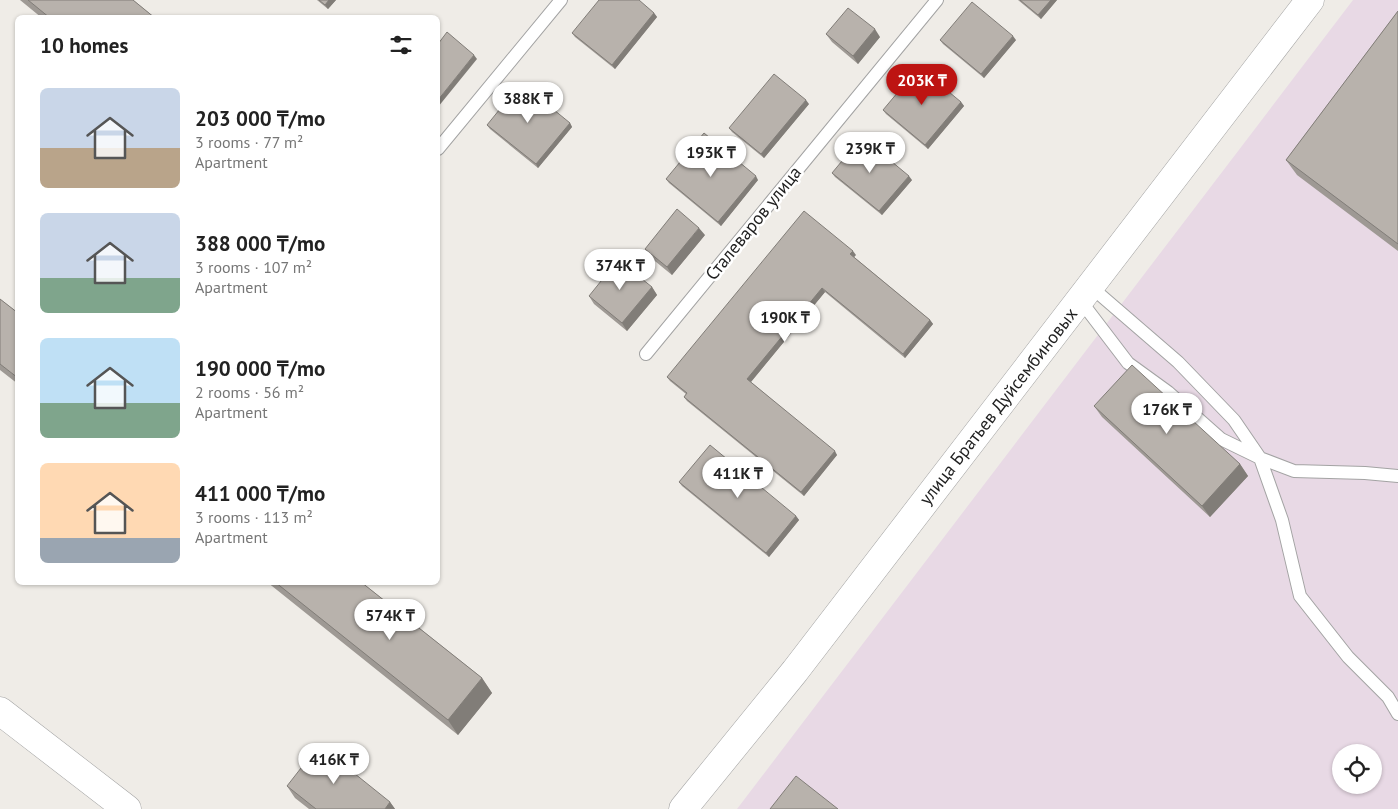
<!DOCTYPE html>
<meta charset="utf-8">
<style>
body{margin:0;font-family:"PT Sans",sans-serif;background:#f6f6f6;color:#222;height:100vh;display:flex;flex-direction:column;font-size:19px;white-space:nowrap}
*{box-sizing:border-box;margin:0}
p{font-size:16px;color:#767676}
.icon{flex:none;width:28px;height:28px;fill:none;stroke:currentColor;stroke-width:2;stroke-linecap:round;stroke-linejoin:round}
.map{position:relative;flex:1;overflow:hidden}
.sheet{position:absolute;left:15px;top:15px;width:425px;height:570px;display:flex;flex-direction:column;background:#fff;border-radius:8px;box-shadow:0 1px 4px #0004}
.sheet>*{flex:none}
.fabs{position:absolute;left:1332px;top:744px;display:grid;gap:10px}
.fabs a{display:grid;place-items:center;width:50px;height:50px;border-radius:50%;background:#fff;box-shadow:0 1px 4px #0004;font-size:25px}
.price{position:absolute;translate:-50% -42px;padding:0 11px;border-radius:18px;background:#fff;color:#222;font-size:16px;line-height:32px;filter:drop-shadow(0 1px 2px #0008)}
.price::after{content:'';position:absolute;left:50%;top:30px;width:15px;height:11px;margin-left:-8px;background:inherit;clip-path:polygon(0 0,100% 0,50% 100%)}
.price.selected{background:#bd1412;color:#fff}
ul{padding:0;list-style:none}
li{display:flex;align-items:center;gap:15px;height:125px;padding:0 25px}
li span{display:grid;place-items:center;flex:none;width:140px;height:100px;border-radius:8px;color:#555}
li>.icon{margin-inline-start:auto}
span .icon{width:60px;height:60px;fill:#fffc;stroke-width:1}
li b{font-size:21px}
h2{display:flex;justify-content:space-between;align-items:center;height:60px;padding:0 25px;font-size:21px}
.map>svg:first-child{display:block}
</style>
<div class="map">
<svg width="1398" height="809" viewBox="0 0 1398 809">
<rect width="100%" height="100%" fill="#efece7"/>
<path fill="#e8d9e5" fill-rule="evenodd" d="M1353,0h45v809h-661zM1341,752h33v33h-33z"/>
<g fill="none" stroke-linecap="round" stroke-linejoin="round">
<defs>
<path id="service" d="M438,149l123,-149
M1090,286l88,76 56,58 26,38 22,62 18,76 48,61 40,40 10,17
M1080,300l48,63 40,29 53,47 39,19 34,13 71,2 33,3
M646,354l291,-354"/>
<path id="tertiary" d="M0,711l127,98
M683,809l112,-138 515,-671"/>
</defs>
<use href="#service" stroke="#a3a3a3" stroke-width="14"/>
<use href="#tertiary" stroke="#a3a3a3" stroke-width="29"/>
<use href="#service" stroke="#fff" stroke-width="12"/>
<use href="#tertiary" stroke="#fff" stroke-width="28"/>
</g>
<path fill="#9e9994" d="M20,0h113l22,18h-113z
M317,0h19l-8,9z
M1018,0h39l-16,19z
M1398,11v240l-101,-76 -11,-15z
M654,13l3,4 -42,52 -40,-32 -3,-4z
M826,34l54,3 -22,27 -26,-22z
M940,40h76l-32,38 -41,-34z
M961,102l3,4 -36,43 -42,-35 -3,-4z
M809,104l-45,54 -32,-26 -3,-4z
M570,123l2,4 -34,41 -48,-39 -3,-4z
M832,173l80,7 -30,35 -47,-38z
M666,179l92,1 -37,46 -52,-43z
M705,235l-33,40 -22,-18 -5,-8z
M856,255l-2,2 76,63 3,4 -28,34 -80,-66 -74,90 86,73 -33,41 -117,-95 -3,-4 2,-3 -16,-13 -3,-4z
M652,287l5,8 -30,36 -33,-27 -5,-8z
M0,299l18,14v71l-18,-14z
M1094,406l146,58 8,12 -38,41 -108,-100z
M679,482l117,34 3,4 -30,37 -87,-71z
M267,582h94l121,96 10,15 -34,42z
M287,786l103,16 5,7h-86l-14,-11z"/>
<path fill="#817d78" d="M329,0h7l-8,9 -3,-4z
M1051,0h6l-16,19 -3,-4z
M654,13l3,4 -42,52 -3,-4z
M875,29l5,8 -22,27 -5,-8z
M1013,36l3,4 -32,38 -3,-4z
M474,55l3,4 -39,48v-7z
M806,100l3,4 -45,54 -3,-4z
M961,102l3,4 -36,43 -3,-4z
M570,123l2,4 -34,41 -2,-4z
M756,176l2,4 -37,46 -3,-4z
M909,176l3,4 -30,35 -3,-4z
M699,228l6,7 -33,40 -5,-8z
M853,251l3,4 -3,3 -3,-4z
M652,287l5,8 -30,36 -5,-8z
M822,288l3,4 -75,91 -3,-4z
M930,320l3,4 -28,34 -2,-4z
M835,451l2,4 -33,41 -3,-4z
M1240,464l8,12 -38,41 -8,-11z
M796,516l3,4 -30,37 -3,-4z
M482,678l10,15 -34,42 -10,-15z
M390,802l5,7h-10z"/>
<path fill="#b8b2ac" stroke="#817d78" d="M28,0h105l22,18h-105z
M319,0h10l-4,5z
M599,0h40l15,13 -42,52 -40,-32z
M1020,0h31l-13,15z
M972,2l41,34 -32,38 -41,-34z
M848,8l27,21 -22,27 -27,-22z
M1398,11v233l-112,-84z
M447,32l27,23 -36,45v-56z
M919,67l42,35 -36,43 -42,-35z
M774,74l32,26 -45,54 -32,-26z
M521,83l49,40 -34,41 -49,-39z
M704,133l52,43 -38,46 -52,-43z
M862,137l47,39 -30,35 -47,-38z
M677,209l22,19 -32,39 -22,-18z
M804,211l49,40 -3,3 80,66 -27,34 -81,-66 -75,91 88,72 -34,41 -117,-95 3,-4 -20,-16z
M618,260l34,27 -30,36 -33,-27z
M0,299l18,14v65l-18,-14z
M1132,365l108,99 -38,42 -108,-100z
M710,445l86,71 -30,37 -87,-71z
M275,582h86l121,96 -34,42z
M319,745l71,57 -5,7h-69l-29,-23z
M796,776l42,33h-68z"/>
<g text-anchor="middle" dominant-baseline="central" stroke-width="5" stroke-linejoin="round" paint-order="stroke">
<g font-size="18" fill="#1f1f1f" stroke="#fff">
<text transform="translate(753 223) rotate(-51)">Сталеваров улица</text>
<text transform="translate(998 406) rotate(-52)">улица Братьев Дуйсембиновых</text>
</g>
</g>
</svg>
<div class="fabs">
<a><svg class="icon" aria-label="locate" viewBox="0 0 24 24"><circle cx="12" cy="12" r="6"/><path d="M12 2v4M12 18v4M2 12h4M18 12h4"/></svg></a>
</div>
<b class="price selected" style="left:922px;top:106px">203K ₸</b>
<b class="price" style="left:528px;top:124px">388K ₸</b>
<b class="price" style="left:870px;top:174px">239K ₸</b>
<b class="price" style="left:711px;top:178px">193K ₸</b>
<b class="price" style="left:620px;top:291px">374K ₸</b>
<b class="price" style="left:785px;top:343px">190K ₸</b>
<b class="price" style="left:1167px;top:435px">176K ₸</b>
<b class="price" style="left:738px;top:499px">411K ₸</b>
<b class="price" style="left:390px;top:641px">574K ₸</b>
<b class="price" style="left:334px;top:785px">416K ₸</b>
<section class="sheet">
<h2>10 homes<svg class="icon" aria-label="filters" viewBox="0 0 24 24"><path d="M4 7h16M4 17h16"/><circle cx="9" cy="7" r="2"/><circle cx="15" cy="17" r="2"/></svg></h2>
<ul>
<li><span style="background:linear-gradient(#c9d6e8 60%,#b9a48a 0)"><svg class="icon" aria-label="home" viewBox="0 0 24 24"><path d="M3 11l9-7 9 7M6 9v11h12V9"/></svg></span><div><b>203 000 ₸/mo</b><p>3 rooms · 77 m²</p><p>Apartment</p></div></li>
<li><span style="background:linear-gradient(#c9d6e8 65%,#7fa58c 0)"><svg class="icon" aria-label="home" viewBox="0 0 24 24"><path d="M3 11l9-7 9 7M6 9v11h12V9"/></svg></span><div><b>388 000 ₸/mo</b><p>3 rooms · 107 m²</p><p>Apartment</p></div></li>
<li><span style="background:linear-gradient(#bfe0f5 65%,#7fa58c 0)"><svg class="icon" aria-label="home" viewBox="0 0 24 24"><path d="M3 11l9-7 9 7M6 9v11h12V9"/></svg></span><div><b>190 000 ₸/mo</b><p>2 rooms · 56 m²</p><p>Apartment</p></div></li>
<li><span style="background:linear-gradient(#ffd9b3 75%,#9aa5b1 0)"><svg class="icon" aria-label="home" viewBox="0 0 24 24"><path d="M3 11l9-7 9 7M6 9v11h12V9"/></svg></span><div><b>411 000 ₸/mo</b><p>3 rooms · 113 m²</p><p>Apartment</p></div></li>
</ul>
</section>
</div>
